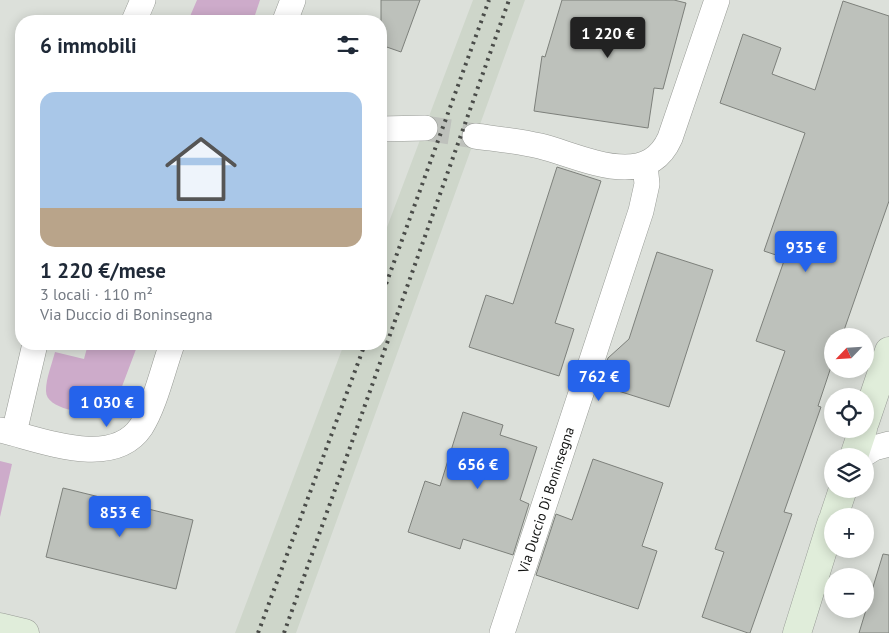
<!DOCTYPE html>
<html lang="it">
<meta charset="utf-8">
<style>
body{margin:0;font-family:"PT Sans",sans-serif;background:#f2f2f3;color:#1f2937;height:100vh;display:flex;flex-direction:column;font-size:19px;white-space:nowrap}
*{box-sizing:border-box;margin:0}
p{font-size:16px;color:#747a83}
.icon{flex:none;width:28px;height:28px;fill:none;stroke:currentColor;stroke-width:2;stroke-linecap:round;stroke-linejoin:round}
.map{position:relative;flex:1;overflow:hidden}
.sheet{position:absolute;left:15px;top:15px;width:372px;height:335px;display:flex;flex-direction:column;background:#fff;border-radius:20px;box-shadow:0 2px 12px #0003}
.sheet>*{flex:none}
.needle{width:32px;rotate:245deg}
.fabs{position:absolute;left:824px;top:328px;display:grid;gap:10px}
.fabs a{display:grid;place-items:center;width:50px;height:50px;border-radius:50%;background:#fff;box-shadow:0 2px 12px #0003;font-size:25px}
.price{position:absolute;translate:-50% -42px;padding:0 11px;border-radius:5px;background:#2563eb;color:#fff;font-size:16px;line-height:32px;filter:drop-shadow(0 1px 2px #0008)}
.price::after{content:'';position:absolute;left:50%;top:30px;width:15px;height:11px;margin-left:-8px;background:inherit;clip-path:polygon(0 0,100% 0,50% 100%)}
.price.current{background:#222;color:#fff}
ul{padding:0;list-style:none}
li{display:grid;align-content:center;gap:10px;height:265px;padding:0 25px}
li+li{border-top:1px solid #e0e1e3}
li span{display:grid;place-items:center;height:155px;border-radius:15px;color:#555}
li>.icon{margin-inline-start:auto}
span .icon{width:90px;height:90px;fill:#fffc;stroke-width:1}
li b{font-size:21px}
h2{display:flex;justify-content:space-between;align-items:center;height:60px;padding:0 25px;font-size:21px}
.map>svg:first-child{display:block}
</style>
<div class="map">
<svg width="889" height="633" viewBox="0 0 889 633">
<rect width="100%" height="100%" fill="#dce0da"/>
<path fill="#ced6ca" d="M473,0h52l-229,633h-61l109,-289h37v-101z"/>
<path fill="#cdabca" d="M197,0h63l-7,21h-65z
M88,344h50l-23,61 -8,6 -7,3c-14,-1 -54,-4 -54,-23 0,-13 6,-27 9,-39l29,7z
M0,461l12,3 -12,53z"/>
<path fill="#bdc1bb" stroke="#7d807b" d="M381,0h39l-19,52 -20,-7z
M562,0h112l12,3 -23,86 -9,-1 -6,40 -114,-17 8,-55 3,1z
M843,1l46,15v185l-47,135h-10v28l-14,42 3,1 -37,105 8,2 -42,119h-2l-46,-16 22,-65 -9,-3 70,-198 -29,-10 29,-83 -21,-7 41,-118 -85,-30 23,-69 38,14 -9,26 43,16z
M557,167l44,14 -46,142 19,6 -15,47 -90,-29 17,-52 27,9z
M657,252l56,18 -44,137 -57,-18 -7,-24 3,-7 21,-19z
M463,412l40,13 -3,10 37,12 -17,53 9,4 -16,51 -50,-16 -3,10 -52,-17 17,-51 15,5z
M593,459l70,24 -21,63 15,5 -19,58 -102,-34 20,-61 16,6z
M63,488l130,32 -17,69 -130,-32z
M883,554l6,1v78h-30z"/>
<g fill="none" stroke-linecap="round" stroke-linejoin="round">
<path stroke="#bec1bc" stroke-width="25" stroke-dasharray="25 12" stroke-linecap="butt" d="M425,128l50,8"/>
<defs>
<path id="minor" d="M134,21l9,-21
M285,21l8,-21
M381,129l44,-1
M475,136c22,3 44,5 65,10 41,10 106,46 130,-8l47,-138
M0,430c40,9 112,40 141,-3 14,-22 22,-58 31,-83
M14,433l21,-89
M861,456l13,-8 15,-4
M502,633l139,-422 6,-27 -2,-19"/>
<path id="secondary" d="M865,422l24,-71
M854,456l9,-27
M834,516l9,-27
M0,627l25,6
M797,633l35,-112"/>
</defs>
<use href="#minor" stroke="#989b96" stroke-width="26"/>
<use href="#secondary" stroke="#989b96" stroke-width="29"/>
<use href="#minor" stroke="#fff" stroke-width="25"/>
<use href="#secondary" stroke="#e0edda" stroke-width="28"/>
<path stroke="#4a4c49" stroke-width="4" stroke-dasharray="2.5 5" stroke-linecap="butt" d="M381,298l108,-298
M258,633l107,-289
M284,633l225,-633"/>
</g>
<g text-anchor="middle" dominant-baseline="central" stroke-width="5" stroke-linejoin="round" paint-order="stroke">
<g font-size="14" fill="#111211" stroke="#fff">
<text transform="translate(546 500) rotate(-72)">Via Duccio Di Boninsegna</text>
</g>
</g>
</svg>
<div class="fabs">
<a><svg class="needle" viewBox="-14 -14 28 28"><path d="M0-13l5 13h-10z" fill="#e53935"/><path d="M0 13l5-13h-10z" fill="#747a83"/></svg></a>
<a><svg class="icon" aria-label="locate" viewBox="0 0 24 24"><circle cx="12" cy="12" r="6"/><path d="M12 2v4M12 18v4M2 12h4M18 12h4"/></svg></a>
<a><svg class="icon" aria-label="layers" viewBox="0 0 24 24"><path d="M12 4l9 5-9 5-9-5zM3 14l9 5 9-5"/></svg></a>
<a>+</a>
<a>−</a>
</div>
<b class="price current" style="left:608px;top:59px">1 220 €</b>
<b class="price" style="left:806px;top:273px">935 €</b>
<b class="price" style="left:599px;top:402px">762 €</b>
<b class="price" style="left:107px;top:428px">1 030 €</b>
<b class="price" style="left:478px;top:490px">656 €</b>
<b class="price" style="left:120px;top:538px">853 €</b>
<section class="sheet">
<h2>6 immobili<svg class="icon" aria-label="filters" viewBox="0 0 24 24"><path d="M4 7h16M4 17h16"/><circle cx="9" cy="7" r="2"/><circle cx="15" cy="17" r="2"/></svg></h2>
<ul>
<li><span style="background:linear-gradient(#a9c7e8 75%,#b9a48a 0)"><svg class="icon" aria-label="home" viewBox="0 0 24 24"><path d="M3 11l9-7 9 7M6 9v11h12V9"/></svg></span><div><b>1 220 €/mese</b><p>3 locali · 110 m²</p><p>Via Duccio di Boninsegna</p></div></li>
</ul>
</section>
</div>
